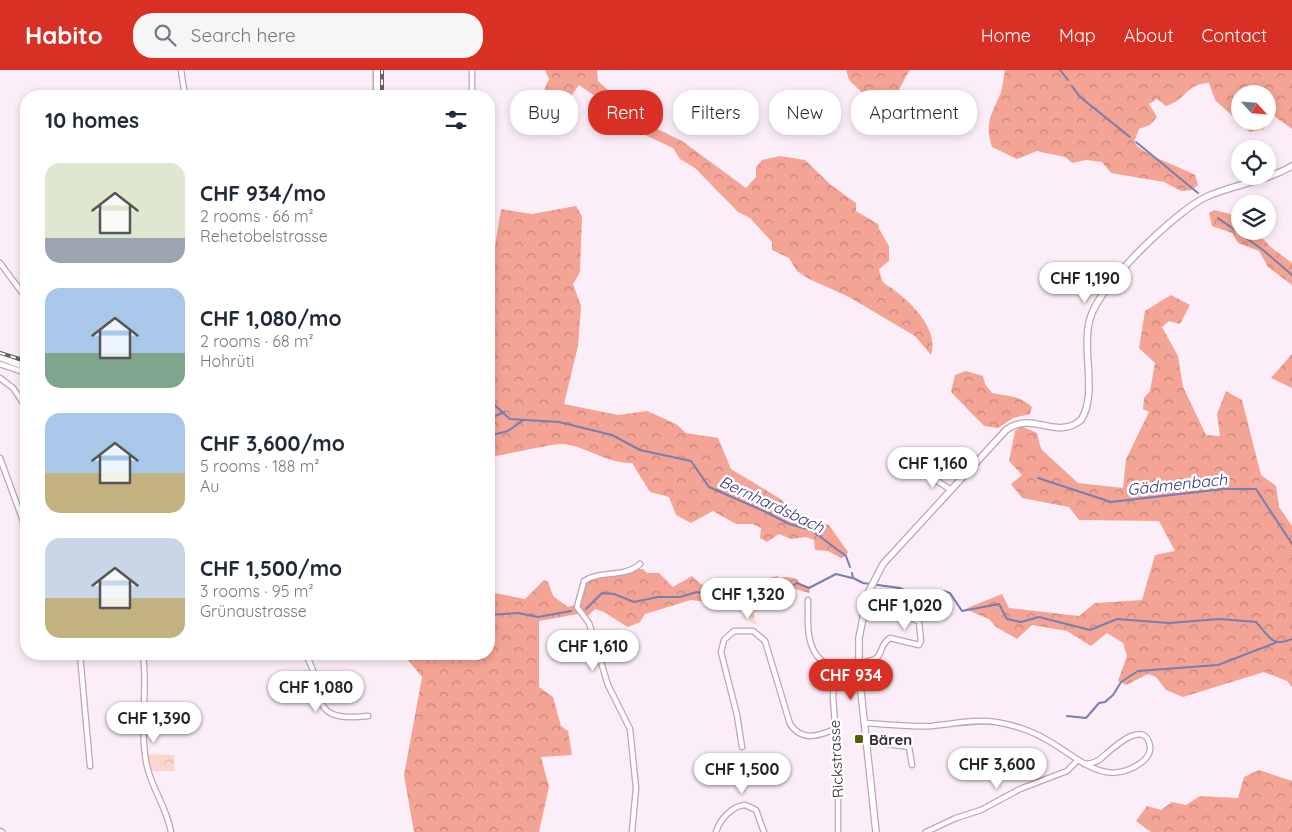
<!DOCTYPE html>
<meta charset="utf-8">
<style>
body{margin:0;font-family:Quicksand,sans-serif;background:#f6f6f7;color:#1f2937;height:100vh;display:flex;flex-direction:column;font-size:19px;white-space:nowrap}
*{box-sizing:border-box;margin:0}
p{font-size:16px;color:#747a83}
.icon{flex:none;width:28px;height:28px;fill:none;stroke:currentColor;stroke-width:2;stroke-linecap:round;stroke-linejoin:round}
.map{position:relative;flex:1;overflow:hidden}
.sheet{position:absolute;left:20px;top:20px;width:475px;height:570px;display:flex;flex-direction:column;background:#fff;border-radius:20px;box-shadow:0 2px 8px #0003}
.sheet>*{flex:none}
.top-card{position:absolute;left:510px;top:20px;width:475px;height:45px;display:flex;gap:10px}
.needle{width:32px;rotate:116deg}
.tools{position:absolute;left:1231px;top:15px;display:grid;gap:10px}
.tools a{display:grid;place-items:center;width:45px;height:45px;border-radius:50%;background:#fff;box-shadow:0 2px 8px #0003;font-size:25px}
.price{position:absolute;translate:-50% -42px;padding:0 11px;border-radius:18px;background:#fff;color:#222;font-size:16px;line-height:32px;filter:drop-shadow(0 1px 2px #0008)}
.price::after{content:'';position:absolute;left:50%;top:30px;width:15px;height:11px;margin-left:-8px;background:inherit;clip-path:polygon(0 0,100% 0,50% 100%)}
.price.on{background:#d93025;color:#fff}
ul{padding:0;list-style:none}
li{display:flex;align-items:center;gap:15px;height:125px;padding:0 25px}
li span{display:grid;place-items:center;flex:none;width:140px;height:100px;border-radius:15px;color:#555}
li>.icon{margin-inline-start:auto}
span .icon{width:60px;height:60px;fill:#fffc;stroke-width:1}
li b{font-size:21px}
h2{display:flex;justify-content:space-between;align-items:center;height:60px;padding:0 25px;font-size:21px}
.chip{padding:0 18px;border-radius:20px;background:#fff;box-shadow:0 2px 8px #0003;font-size:18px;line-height:45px}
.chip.on{background:#d93025;color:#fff}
header{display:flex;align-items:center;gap:30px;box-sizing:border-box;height:70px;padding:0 25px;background:#d93025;color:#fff}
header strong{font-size:24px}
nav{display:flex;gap:28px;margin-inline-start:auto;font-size:18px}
.search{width:350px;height:45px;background:#f6f6f7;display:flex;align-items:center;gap:12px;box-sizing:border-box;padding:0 18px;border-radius:20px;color:#747a83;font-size:19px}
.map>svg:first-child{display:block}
</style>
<header>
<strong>Habito</strong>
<div class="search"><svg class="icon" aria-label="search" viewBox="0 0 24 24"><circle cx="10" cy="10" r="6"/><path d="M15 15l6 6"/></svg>Search here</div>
<nav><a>Home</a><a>Map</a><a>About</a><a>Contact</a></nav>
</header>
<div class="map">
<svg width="1292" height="762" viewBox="0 0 1292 762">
<defs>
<pattern id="forest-crowns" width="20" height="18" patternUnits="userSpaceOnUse" patternTransform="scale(1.25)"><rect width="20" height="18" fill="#f4a494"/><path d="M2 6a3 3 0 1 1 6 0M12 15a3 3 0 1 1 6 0" fill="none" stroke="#c68579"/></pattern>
<pattern id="park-crowns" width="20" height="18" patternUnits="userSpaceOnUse" patternTransform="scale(1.25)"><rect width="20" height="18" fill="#fbd6ce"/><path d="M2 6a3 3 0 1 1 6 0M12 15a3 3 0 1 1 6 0" fill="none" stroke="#d8b8b1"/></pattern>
</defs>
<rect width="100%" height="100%" fill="#fbeef8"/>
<path fill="url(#forest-crowns)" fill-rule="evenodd" d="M545,0h52l1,11 45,41 39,19 64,47 10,-11v-10l6,-7 18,-4 25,4 26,25 25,18v8l22,13 1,5 10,17v15l-10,8c1,4 2,11 5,14 3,3 7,4 10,7 19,14 45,40 37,65l-16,-19 -66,-39 -40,-18 -12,-8 -8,-13 -17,-8v-8l-22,-24 -12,-6 -43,-44 -15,-9 -7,-11 -32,-15 -30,-17 3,-7 -35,-24 -24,34 -19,-11 13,-29z
M846,0h64c-9,13 -11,24 -23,36l-13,-2 -25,-24z
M1005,0h287v59l-18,-13 -11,13 -13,3 -35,-32 -6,-17c-24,1 -22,17 -43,23l-9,-7 -8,5 8,13 -7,8 -11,4 -5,13c8,13 45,24 61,33l3,10 -7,5 -10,1 -17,-9 -53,-9 -9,-11 -16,-2 -14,3 -7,-6 -28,-6 -20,8 -25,-12c-7,-23 -2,-30 7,-50 4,-8 4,-18 6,-27zM1240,24h28v27h-28z
M576,136l6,10 -2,56 -7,12 8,22 -3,40 -14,58 54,11 29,-4 29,13 10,9 32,5 13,31 51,31 7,11 40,14 19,27 -2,4 -5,2 -13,-7 -13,-1 -1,-10 -8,-3 -15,2 -12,-5 -12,8 -7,-4 1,-10 -8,-4h-17l-23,-13 -22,12 -15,-8 -7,-18 -19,-5 -18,-29c-23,1 -46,-16 -67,-19 -12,-1 -55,10 -70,12l-6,-6v-204h6l6,-37 31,5z
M1214,140l16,4 10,6v11h15l17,17 20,15v22l-24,-18 -9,-16 -21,-8 -6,-10 -20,-7 -3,-13z
M1171,225l19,10 -10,19 -11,-3 -7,6 16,29 5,31 23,48 14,1 -3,-22 9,-23 16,9 19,75 15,11 3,21 13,19v161l-5,-6 -23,-9 -81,25 -17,-7 -10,-13 -8,-3 -22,11 -8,-4 9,-25 -4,-13 -16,-10 -16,13 -24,-15 -35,-6 -15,14 -21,-12 -7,-8 -24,-10 37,-15 7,14 70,8 16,-13 47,-3 13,-45 20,-4 -16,-30 -80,-1 -10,-13 -47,-9 -11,-14 11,-9 -13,-14 6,-30 6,-5 16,7 4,16 37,34 45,5 3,-29 23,-47 -6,-3 1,-11 6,-7 5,-28 -16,-15 6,-37z
M1292,284v34l-21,-10z
M966,301l17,5 2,8 7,9c15,3 29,3 40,14l-2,7 -17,4 -15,10 -14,-2 -33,-34 4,-17z
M638,499h5l4,4h12l14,14 19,-11c32,33 52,8 86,0v2l10,-1 9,2 3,5 10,3 -1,6 -30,-9 -4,4 -17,3 -6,5 -19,9 -42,-5 -46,14 -5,8 -12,5c-11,-5 -21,-16 -33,-18l-8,8 -8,-11 6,-24z
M544,510l4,2 5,14 15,11 7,-2 3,9 -39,7v66l14,10 8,29 7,5 4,24 -31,2 8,30 -10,45h-125l-10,-57 18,-98 -19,-23h86v-62l36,7z
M1259,700l33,11v51h-141l-15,-11 11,-15 14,4 11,-8 14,3 14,-9 38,2 6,-21z"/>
<path fill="url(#park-crowns)" d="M770,519l5,14 -3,4 -19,5 4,13 -6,-2 -7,-21 14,-11z
M146,684l28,1 1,16h-26z"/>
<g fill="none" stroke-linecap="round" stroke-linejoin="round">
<path stroke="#777eb0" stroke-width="2" d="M1060,0l8,10
M1072,16l8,11 50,40
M1136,72l62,51
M1218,148l45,32 29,25
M489,330l21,19 49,3 53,13 28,15 51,11 18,26 57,25 23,12 22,6 35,26 4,11
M489,349l15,-7
M489,366l19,-5 14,-10
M1038,408l73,24 112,-13h33l36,55
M852,503l1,5 10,5 37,5 23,11 20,-8 7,2 12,18 37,-7 8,15 14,3 18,-5 51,13 27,-11 52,4 51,-4 36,3c13,14 16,26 36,17
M586,539l16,-16 12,1 20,8 24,-5h22l17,-5 32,9 43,-17 20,2 5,-3 12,5 27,-14 16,4
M489,545l29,-2 20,4 33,-6
M1067,646l19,2 13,-15 6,-1 8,-7 8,-13 17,-11 80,-6 57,-22"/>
<defs>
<path id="minor" d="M181,0l4,26
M472,0v26
M0,193l26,35
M0,294l26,9
M0,308l13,10 13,19
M0,388l26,71
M925,403l26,17
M808,530c0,19 -3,46 13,60 7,6 16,10 22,16
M80,584l10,112
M143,584c5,37 -4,76 4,112 5,23 20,42 24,66
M305,584c23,34 -3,70 63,62
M859,593c31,-4 15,-14 31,-25l29,7 2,-4 -2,-19 -27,-14 -26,-10
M864,653c22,1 46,4 68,3 22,-2 43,-7 64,-4 17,3 36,9 51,18 30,16 58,50 95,22 5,-4 9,-10 8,-16 -6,-31 -43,8 -51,14 -5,3 -9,4 -15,4
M865,671l44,6 3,18
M742,677l-5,-32 -16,-63 3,-12 10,-9h19l12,10 25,83c12,18 29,12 45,5
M0,761l2,1
M632,762l4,-44 -6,-59 -22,-44 -19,-62 -12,-16 7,-26c16,-11 41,-3 56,-17
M716,762c4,-13 16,-26 29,-27l11,5 8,22
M838,762v-62l-5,-74 1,-10 9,-10 16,-3
M926,762l30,-14 25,-8 39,-21 47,-18 10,-10"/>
<path id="tertiary" d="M876,762l-17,-159v-35l9,-45 15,-29 123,-134c27,-20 50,11 75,-10 17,-26 0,-71 9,-101 9,-34 85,-107 116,-122 28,-13 59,-15 86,-31"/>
<path id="secondary" d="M377,26v-26
M0,287l26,10"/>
</defs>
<use href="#minor" stroke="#c1a2ba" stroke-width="7"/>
<use href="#tertiary" stroke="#c1a2ba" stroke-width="8"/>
<use href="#secondary" stroke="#c1a2ba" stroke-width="9"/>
<use href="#minor" stroke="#fff" stroke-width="4.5"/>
<use href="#tertiary" stroke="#fff" stroke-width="5.5"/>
<use href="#secondary" stroke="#fff" stroke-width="6"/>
<defs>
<path id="rail" d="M382,26v-26
M0,283l26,8"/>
</defs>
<use href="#rail" stroke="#6a5d67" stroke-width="4"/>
<use href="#rail" stroke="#fff" stroke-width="2" stroke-dasharray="5.5" stroke-linecap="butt"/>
</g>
<rect fill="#516001" stroke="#fff" stroke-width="2" x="854" y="664" width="10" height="10" rx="2.5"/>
<g text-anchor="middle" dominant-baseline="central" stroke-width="5" stroke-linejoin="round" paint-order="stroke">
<g font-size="15" font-weight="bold" fill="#32262f" stroke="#fff" text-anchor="start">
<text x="869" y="669">Bären</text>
</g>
<g font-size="15" fill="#32262f" stroke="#fff">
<text transform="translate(836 689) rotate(-93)">Rickstrasse</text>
</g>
<g font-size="16" font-style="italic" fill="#2f3583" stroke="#fff">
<text transform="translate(1177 414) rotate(-6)">Gädmenbach</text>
<text transform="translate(772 434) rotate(25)">Bernhardsbach</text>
</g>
</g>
</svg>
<div class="tools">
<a><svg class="needle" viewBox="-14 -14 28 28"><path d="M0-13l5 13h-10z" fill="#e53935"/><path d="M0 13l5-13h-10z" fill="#747a83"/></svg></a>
<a><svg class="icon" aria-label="locate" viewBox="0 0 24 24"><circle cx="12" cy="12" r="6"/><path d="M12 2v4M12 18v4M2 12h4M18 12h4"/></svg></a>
<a><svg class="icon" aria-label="layers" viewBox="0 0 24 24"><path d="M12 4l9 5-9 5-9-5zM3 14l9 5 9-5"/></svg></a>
</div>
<b class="price" style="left:1085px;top:234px">CHF 1,190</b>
<b class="price" style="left:933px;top:419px">CHF 1,160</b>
<b class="price" style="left:748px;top:550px">CHF 1,320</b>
<b class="price" style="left:905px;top:561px">CHF 1,020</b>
<b class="price" style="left:593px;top:602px">CHF 1,610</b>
<b class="price on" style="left:851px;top:631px">CHF 934</b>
<b class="price" style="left:316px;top:643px">CHF 1,080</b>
<b class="price" style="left:154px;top:674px">CHF 1,390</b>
<b class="price" style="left:997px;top:720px">CHF 3,600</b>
<b class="price" style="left:742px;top:725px">CHF 1,500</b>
<div class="top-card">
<a class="chip">Buy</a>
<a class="chip on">Rent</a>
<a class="chip">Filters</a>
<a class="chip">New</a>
<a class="chip">Apartment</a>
</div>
<section class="sheet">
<h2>10 homes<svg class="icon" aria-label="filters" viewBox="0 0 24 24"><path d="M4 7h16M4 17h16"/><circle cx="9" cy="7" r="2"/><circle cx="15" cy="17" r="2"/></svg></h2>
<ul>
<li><span style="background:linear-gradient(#dfe7d0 75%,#9aa5b1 0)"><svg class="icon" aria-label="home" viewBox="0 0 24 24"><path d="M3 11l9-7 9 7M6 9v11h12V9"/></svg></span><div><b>CHF 934/mo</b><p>2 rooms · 66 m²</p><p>Rehetobelstrasse</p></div></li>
<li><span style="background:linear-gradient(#a9c7e8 65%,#7fa58c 0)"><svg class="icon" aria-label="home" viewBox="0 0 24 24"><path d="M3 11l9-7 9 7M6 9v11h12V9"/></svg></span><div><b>CHF 1,080/mo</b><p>2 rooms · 68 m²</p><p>Hohrüti</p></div></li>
<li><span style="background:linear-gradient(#a9c7e8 60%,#c2b280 0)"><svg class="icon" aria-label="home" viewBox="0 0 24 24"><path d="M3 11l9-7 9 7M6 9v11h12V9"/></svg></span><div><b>CHF 3,600/mo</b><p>5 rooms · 188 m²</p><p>Au</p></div></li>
<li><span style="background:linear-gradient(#c9d6e8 60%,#c2b280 0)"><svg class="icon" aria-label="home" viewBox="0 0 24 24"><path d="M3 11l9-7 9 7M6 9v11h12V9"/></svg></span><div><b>CHF 1,500/mo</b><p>3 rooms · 95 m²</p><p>Grünaustrasse</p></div></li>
</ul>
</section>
</div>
